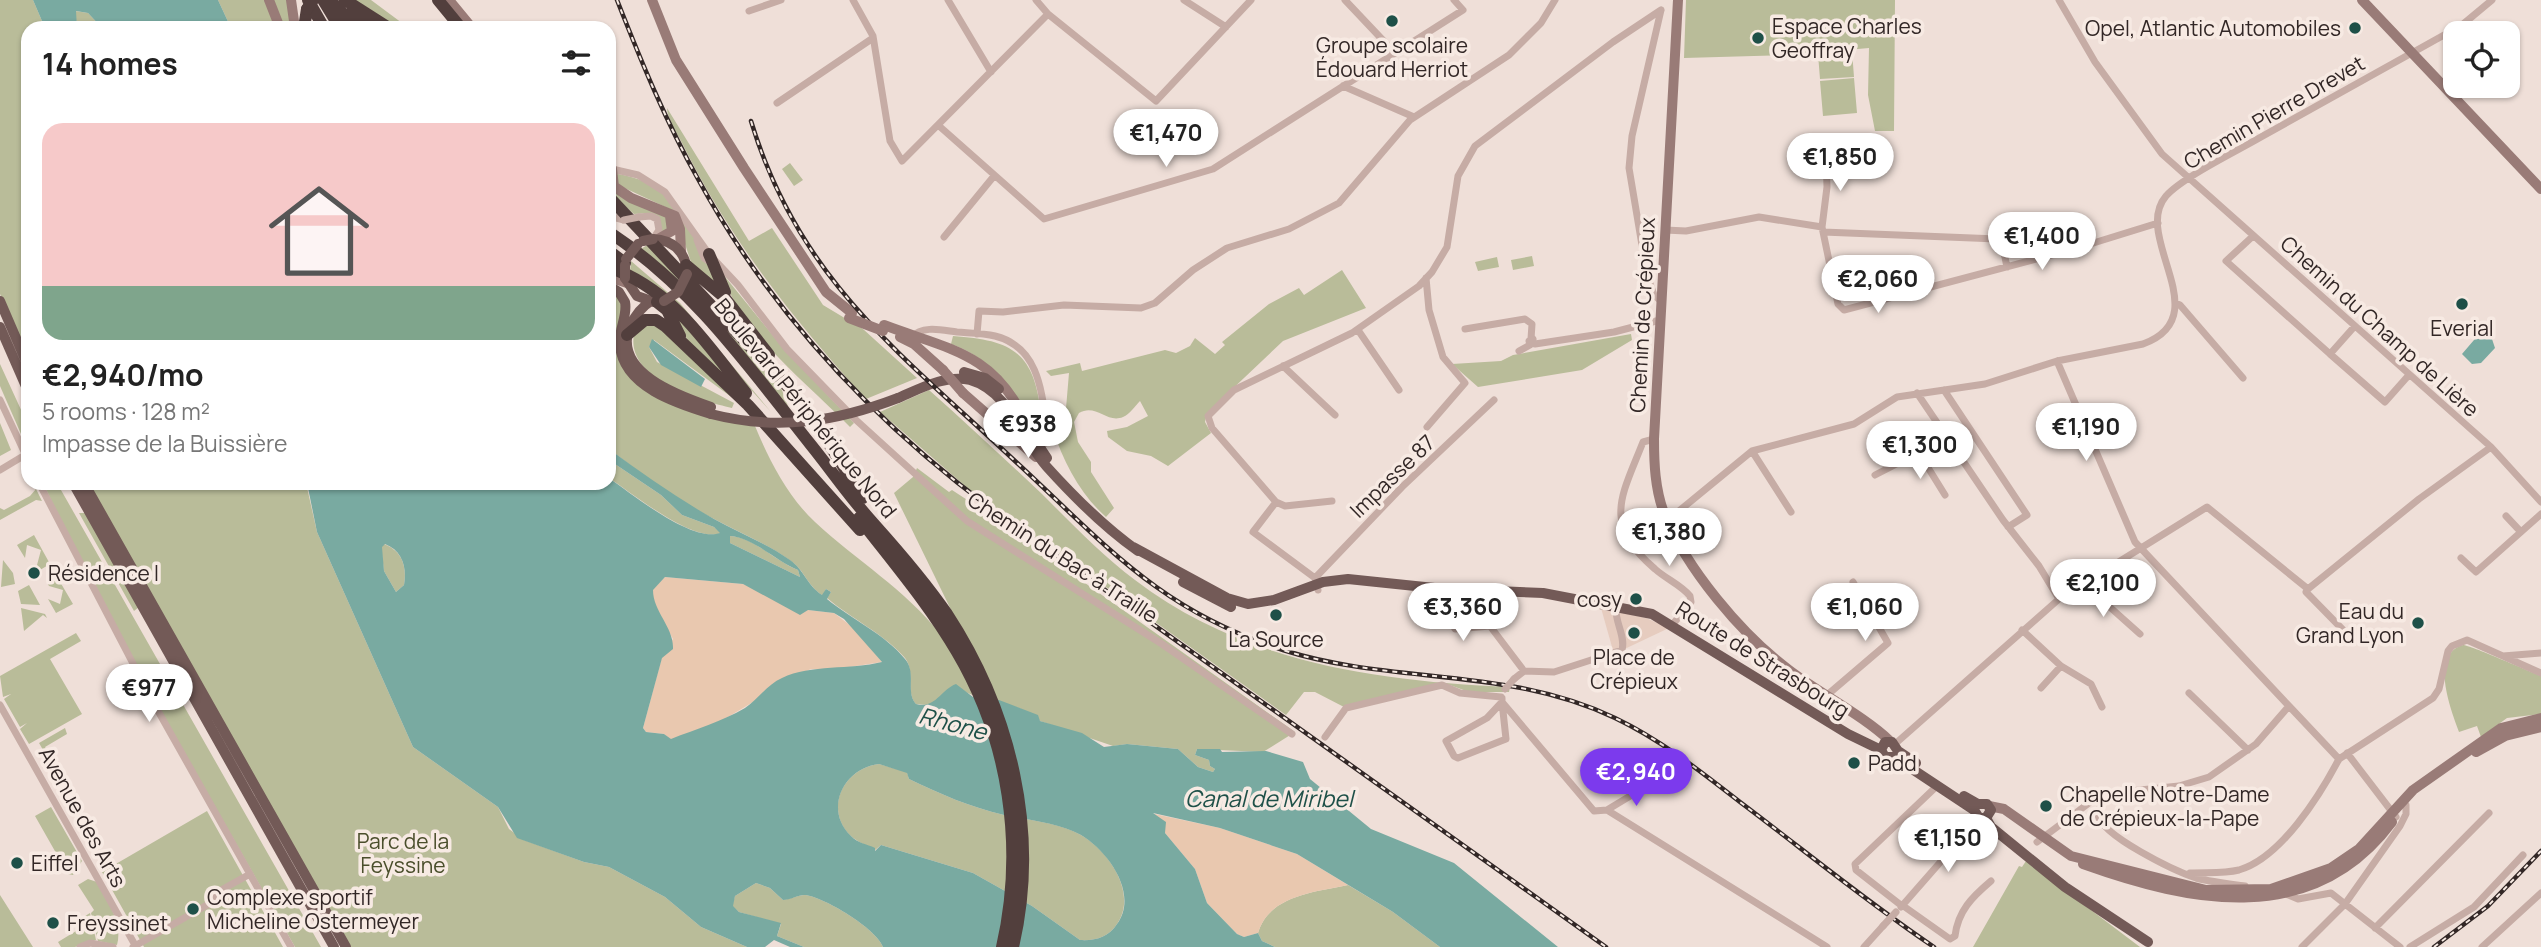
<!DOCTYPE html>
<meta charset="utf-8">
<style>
body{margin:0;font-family:Manrope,sans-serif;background:#f6f6f6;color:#222;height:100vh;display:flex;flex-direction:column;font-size:26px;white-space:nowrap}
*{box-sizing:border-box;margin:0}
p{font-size:23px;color:#767676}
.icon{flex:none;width:38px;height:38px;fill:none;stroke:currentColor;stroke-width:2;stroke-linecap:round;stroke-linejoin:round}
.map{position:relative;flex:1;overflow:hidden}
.drawer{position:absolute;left:21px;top:21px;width:595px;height:469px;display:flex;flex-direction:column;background:#fff;border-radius:21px;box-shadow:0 2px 5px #0004}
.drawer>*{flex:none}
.buttons{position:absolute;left:2443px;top:21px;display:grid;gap:14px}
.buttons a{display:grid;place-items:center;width:77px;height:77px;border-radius:14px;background:#fff;box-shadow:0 2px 5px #0004;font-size:35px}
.price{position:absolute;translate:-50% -60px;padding:0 16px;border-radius:24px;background:#fff;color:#222;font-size:23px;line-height:46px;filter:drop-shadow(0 2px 4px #0008)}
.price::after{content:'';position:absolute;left:50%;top:42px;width:21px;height:16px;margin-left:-10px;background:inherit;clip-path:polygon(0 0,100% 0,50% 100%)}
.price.on{background:#7c3aed;color:#fff}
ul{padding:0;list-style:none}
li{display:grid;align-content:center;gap:14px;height:371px;padding:0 21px}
li span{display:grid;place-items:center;height:217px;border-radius:21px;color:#555}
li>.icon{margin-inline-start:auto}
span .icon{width:126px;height:126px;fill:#fffc;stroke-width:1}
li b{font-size:30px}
h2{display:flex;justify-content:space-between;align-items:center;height:84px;padding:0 21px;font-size:30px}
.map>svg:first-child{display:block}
</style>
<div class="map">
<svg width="2541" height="947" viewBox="0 0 2541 947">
<rect width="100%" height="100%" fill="#efdfd8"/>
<path fill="#b9bc99" d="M0,0h33l12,28h-17v331l-28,-65z
M218,0h49l10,28h-46z
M272,0h16l4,28h-9z
M353,0h18l31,23 -13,1z
M1686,0h209l-1,131h-19l-7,-36 1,-47 -78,7 -107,3z
M75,11l13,2 14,15h-25z
M1852,51l2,26 -34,2 -2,-25z
M1854,78l3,35 -34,3 -3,-35z
M667,108l82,133 23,-13 51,77 40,24 54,49 -51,21c-72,-78 -138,-162 -185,-258 -5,-9 -14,-24 -14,-33z
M790,163l13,17 -9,6 -12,-17z
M618,174c17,3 37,9 49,23 18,20 42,60 48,85l-23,-17 -18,-54 -56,-26 -2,-10z
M609,187l57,27 4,12 -11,9 2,-5 -11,-17 -16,1 -25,-22z
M647,245l114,117 19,23 11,29 -92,-115 -58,-50z
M1532,256l2,10 -21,4 -2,-10z
M1497,257l2,10 -21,4 -3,-9z
M631,261l49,42 91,109 -34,-38 -107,-101z
M1342,270l24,38 -83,33 -76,72 -2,9 6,11 -43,33 -17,-10 -24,-5 -19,-14 -1,-6 20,-4 21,-11 -8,-15c-5,5 -10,13 -17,16 -16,7 -27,-14 -44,-4l-5,9 4,20 13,20v10l23,36 -8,9c-26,-23 -42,-54 -53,-87l-1,-6 3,-2 2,4 8,-6 4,-47 -18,3 -5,-5 34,-8 2,8 83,-21 11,3 14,-7 5,-8 20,16 10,-9 -3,-3 47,-38 30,-16 5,7z
M722,273l62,76 70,74 -4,4c-42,-43 -111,-96 -128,-154z
M609,289l10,6 16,84 120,47c14,34 33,71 60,96 42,39 90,67 126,113l16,-13 -63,-129 19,-16 4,-9 32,24 3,-2 26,17 317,225 -32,20 -66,-3 -2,6 14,5 1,6 5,3 -2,3 -15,-5 -20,-18 -51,-5 -14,2 -73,-25c-22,-21 -56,-17 -80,-32l-32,16 -12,-1c-11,-12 0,-31 -11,-46 -18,-22 -56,-41 -78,-60l4,-6 -5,-3 -3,7c-18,-13 -17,-24 -32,-35 -23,-17 -49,-27 -75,-41 -38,-19 -73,-45 -107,-71z
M667,304l88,104 -67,-67z
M654,323l80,76 -80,-59 -5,7 8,15 77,41 -2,5c-34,-8 -111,-30 -97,-78z
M1631,334l1,6 -50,30 -104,17 -26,-23 49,-3 12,-6z
M953,336c54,4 79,13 87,70 2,10 6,23 3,32l-6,-1c-21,-41 -39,-76 -86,-93z
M0,364l28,61v25l-28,-64z
M929,390c38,34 76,69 113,104 30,30 60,61 93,86 109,83 242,101 375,107l-1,5h-40l-22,-8 -103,23 -29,-15h-11l-18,23 -314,-223 -92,-80z
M0,423l11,27 -11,6z
M609,460l52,35 21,20 32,12 7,6c-27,11 -89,-40 -112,-55z
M43,483h14l264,464h-26c-87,-153 -176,-305 -252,-464z
M88,483h218l11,49 96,215 85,60 11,22 15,11 60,22 25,5 56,30 36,30 46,20h-398z
M36,489l6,12 -6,-1 -36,20v-12l4,2 26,-14z
M79,513h6l54,94 -5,4z
M34,535l16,29 -10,6 -3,-5 4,-15 -14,-5 -2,13 -8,-13z
M730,536c24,1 45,25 68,34l2,7 -70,-34z
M384,544c19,7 23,24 20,41l-8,7 -12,-21 -3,-24z
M3,560l10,13 2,11 -14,3z
M56,575l17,29 -17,9 -8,-14 12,5 3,-14 -14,-4 -3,-5z
M29,585l11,20 -19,-1 -3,-13z
M21,608l24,6 2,4 -4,-3 -19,16z
M76,633l5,8 -31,18 32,55 -53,30 -9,-15 7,-6 -7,4 -16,-28 7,-5 -8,3 -3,-21z
M2463,645c7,0 65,26 78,31v38l-34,4 -26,19 -4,-11 -18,6c-8,-22 -30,-77 4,-87z
M65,728l2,6 -22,13 7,14 -2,1 -11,-19z
M879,764l28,8 2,7c31,15 61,28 95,36 24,5 56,8 77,20 28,16 57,59 36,89 -8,13 -22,17 -37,16l-48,-34 -59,-33 -92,-28 -7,6c-9,-7 -20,-10 -27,-19 -22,-28 -1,-64 32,-68z
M51,807l31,54 -9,14 -5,-1 -33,-58z
M207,811l76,136h-139l-42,-75z
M2026,861l114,86h-167l46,-81 3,1z
M88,879l9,3c11,20 26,41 20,63l-19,-4 -7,-28 3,-3 -16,-25z
M756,883l14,5 13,12c7,-1 16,-5 22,-5 19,2 72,34 78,52h-79l-27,-11 4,-12 -42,-12 -7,-6 3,-10z
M1348,885l45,27 47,35h-165l-13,-6 -4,-8c11,-38 58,-41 90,-48z
M0,895l33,52h-33z
M90,913l6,27 -21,7h-14l-3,-5 23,-14 -4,-7z"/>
<path fill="#e9c8af" d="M665,577l78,7 65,26 26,3 21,16 27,33 -52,8 -19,-1 -42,19 -11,11 -40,24 -47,17 -7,-6 -18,-2 -3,-4 19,-71 11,-18 -20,-36 -1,-13z
M1150,813l70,15 77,26 51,31c-32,7 -79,10 -90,48l-14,4 -7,-3 -30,-31 -12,-34 -30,-36v-7z"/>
<path fill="#e6ccbf" d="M1601,608l45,10 23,10 -55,26z"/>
<path fill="#79aaa1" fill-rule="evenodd" d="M33,0h185l13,28h-129l-14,-15 -12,-2 1,17h-32z
M2480,333l12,6 3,9 -14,15 -9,1 -10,-10z
M652,339l53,40 -4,8 -40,-22 -12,-18z
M609,449c34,25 68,49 105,70 25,14 52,24 76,41 15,11 16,24 32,35l4,-6 5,3 -4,7c24,20 58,35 78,60 12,14 0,33 11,45 20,5 24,-14 40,-20l17,13 26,3 39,15 2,6 42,12 22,14 23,-3 51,5 20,18 15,5 2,-3 -5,-3 -1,-6 -14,-5 2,-6h23l2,3 44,-1 37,11 7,17 61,50 83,34 104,84h-118l-47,-35 -96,-58 -77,-26 -67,-15 13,9 -1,11 30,36 12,34 30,31 7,3 14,-4 4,8 13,6h-392c-6,-18 -59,-50 -78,-52 -7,0 -15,5 -22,5l-13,-12 -14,-5 -21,13 -2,10 6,6 42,11 -4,13 27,11h-14l-16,-7 -9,7h-18l-46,-20 -36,-30 -56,-30 -25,-5 -67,-24 -19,-31 -85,-60 -96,-215 -10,-49h302v-5c23,16 83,65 111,55l-6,-6 -32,-12 -21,-20 -52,-35zM730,536c24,2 46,25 68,34l2,7 -70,-34zM385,544c18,7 22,24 19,41l-8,7 -12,-21 -2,-24zM665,577l78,7 57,31 8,-5 26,3 10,6 38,43c-32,8 -71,2 -100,16 -14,6 -24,21 -37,30 -24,14 -49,21 -74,31l-7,-5 -18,-2 -3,-4 19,-70 11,-9c1,-22 -20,-37 -20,-59zM879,764l28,9 2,6c31,15 61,28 95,36 24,5 55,8 77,20 27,16 58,59 36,89 -8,13 -22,17 -37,16l-48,-34 -59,-33 -92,-28 -6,6v-3c-8,-4 -18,-5 -24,-12 -28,-27 -7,-68 28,-72z"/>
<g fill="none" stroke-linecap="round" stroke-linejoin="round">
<path stroke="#c6aca5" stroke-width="7" d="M853,0l20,36 17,105 12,20 146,-147 108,87 95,-101
M948,0l43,72
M1036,0l12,14
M1184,0l42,27
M1345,0l50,53
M2059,0l36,62 67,92 329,293 50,55
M749,11l32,-11
M1343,86l71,31
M777,103l96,-65
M938,125l106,94 169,-50 250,-159 -9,-10
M612,169l26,6 27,17 44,62 29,31 49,64 69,71 111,101 195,123 130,90
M609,216l15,4
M639,217l12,-1 6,3 2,11 -6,9
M1822,227l5,-40 -1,-30
M1665,230l21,1 73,-14 63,10 16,77 6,6 230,-61 84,-26
M1823,232l174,7 5,4 5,24
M944,237l50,-61
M2252,237l-26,24 104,93 24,-27
M697,240l7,18 6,4
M1426,278l3,32 14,47 22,26 -38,44
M1661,301l-7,-6 -7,-20 -18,-107 3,-32 29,-126
M2175,303l5,2 63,73
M1465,329l60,-10 7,5 -1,15
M1358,330l41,60
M977,334l2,-23 24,1 61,-7 77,3 14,-5 38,-33 34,-22 62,-19 50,-26 71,-83 99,-65 32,-32 14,-23
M911,337c13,-12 30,-7 46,-5 12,1 26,1 38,4 48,12 47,64 53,103l-8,10
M1535,344l79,-12 46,-12
M1519,351l11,-6 -1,-4 4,-2
M2330,354l55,48 23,-26
M2057,361l78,181 154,164
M1283,366l52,49
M1944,390l83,125 -19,12
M1917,393l86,127 36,46 20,33
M0,400l28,60
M1654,439l-11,3c-22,56 -41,81 12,127 11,10 26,16 35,27l1,6 -18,22
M1752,451l39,61
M1919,453l26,42
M0,470l25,-15
M1875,475l72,-37
M39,483l114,219 138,245
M1276,502l9,4 47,-5
M2506,516l15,16
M1629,542l50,-31 73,-60 102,-27 43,-27 88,-13 72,-23 86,-17c76,-28 -12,-107 23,-148 17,-19 71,-45 95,-59 67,-37 134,-75 201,-112l30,-25
M2461,558l15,14 65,-58
M1315,578l87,-91 92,-87
M2084,584l56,50
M1435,587l20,42 35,-3 34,45
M2308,589l111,-90 72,-52
M1318,590l-3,-12 -62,-46 23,-30 -64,-74 -4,-12 26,-26 118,-57 67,-47 13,-14 15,-25 11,-71 17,-30 138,-104 48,-32
M2022,630l39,36 30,18 11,23
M2503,656l38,-3
M1514,679l10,-8 30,1 68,-22c4,-14 -8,-29 -6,-44
M2041,688l20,-22
M2189,693l59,57
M1826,696l62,-53 -35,-61
M1502,698v4l-15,16 -41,23 8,15 4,2 48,-19 -4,-37
M1502,702l92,109 13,-1 220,137
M0,705l135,240
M1325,737l21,-29 96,-23 18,8 41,4
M1895,744l164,-145 148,-92 101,82 -2,3 45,46
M2347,753l49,64
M2104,793l-6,22c4,21 77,56 98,63 15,4 33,6 49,8
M1607,810l43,-26
M2037,842l64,-48 78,-8 30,-9 47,-33 33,-38 50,53 94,-61 6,-9 9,-38 4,-5 15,-6 74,33
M2190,873c16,-1 33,1 49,-3 42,-12 81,-75 100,-111
M2286,894l12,5 33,-6 69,54
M1902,905l48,34 5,-3c3,-25 17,-39 36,-55
M1902,906l-46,-36 -1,-6 83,-79
M1901,907l78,-89
M2375,928l114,-115
M80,947l10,-4 23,4
M133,947l74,-42 16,-16 27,-15
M1864,947l19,-21
M2302,947l43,-43 55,-78 6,-12v-9
M2410,947l64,-40 49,-52
M2482,947l59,-54"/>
<path stroke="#997b77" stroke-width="10" d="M269,0l11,28
M291,0l4,28
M449,0l23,28
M652,0l24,60 68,108 82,124 26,21
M1678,0l-24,439c0,24 1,50 10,74 22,55 77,121 125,157 30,23 75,46 101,71
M2362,0l179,189
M609,168l3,1 2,18
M609,183l22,15 44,18 5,13 1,23
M658,239l14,-8 -2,-15
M609,277l18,6
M884,325c66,25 108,27 141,95
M900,337l14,7 29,26
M963,393l73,64
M2476,752l29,-16 36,-9
M1989,806l15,3 67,47 135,34 65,-1 60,-21 28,-19 54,-59 88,-62 40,-10
M2083,864c109,39 230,64 309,-42"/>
<path stroke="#735a57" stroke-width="10" d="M653,239c20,1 32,12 34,32
M625,278l12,18 17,6
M609,286l10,6 6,10c3,14 -7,28 -5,43 3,42 58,59 91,69
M0,301l28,65
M651,301c-10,6 -16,15 -21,25 -19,46 49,70 81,81
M0,327l28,64
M964,372l21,6 14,11
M898,398c21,-9 48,-24 72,-18 39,11 52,59 77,87 28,31 57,60 91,84
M1019,416l28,42
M73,483l261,464
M84,483l262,464
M1133,547l94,51 21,6 26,-4 49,-18 25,-3 96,10 99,4 109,21 196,120 33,16 4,7h9l80,53 5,8h7
M1183,582l48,25
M1881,750l4,-8h7l6,9 18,12
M1964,796l14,8h9l4,6 -5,8
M1986,818l5,9 74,60 83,55"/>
<path stroke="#523f3d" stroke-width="12" d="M308,0l16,28
M323,0l17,28
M330,0l27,28
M345,0l44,28
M438,0l23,28
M352,11l18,17
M304,28l3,-19
M609,197l180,191 37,51 37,59
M609,232c84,55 140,135 202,213 21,26 40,54 63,79 26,29 51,58 73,90 64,98 93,218 66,333
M609,251l16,12
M709,254l16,38
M686,265l38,32 45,58
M609,267c65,24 95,74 137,126
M657,302l10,8 13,26
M627,335l18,-15h11l9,6 83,79 112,125
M859,518c33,43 70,86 98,134 52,88 68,195 45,295"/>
<defs>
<path id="rail" d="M617,0c24,61 49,122 81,179 72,132 175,242 295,331l613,437
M751,121c48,159 149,232 264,340 92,85 144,149 268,189 110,35 223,16 332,68 46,22 85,53 125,84 64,48 127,100 194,145
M2434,947l54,-41 53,-55"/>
</defs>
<use href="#rail" stroke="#322726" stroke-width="4.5"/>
<use href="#rail" stroke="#f7eae3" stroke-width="2" stroke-dasharray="5" stroke-linecap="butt"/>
<path stroke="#c6aca5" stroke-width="7" d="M624,220l15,-3
M1505,689l9,-10
M1883,926l13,-14"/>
<path stroke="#997b77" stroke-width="10" d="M849,318l34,13
M943,370l20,23"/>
<path stroke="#735a57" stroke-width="10" d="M643,241l10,-2
M626,259l12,-15
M625,265v13
M664,301l14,-9 9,-18
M711,414c66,17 124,8 187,-16"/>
<path stroke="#523f3d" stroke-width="12" d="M307,9l6,-9"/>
</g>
<g fill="#1e5048" stroke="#f7eae3" stroke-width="2.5">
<circle cx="1392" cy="21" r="7"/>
<circle cx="2355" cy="28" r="7"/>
<circle cx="1758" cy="38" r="7"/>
<circle cx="2462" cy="304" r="7"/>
<circle cx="34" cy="573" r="7"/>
<circle cx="1636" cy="599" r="7"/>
<circle cx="1276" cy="615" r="7"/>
<circle cx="2418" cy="623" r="7"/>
<circle cx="1634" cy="633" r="7"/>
<circle cx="1854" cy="763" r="7"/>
<circle cx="2046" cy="806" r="7"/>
<circle cx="17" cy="863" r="7"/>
<circle cx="193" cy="909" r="7"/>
<circle cx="53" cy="923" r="7"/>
</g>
<g text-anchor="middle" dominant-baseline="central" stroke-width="7" stroke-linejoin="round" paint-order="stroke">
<g font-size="21" fill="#322726" stroke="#f7eae3" text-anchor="start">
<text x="1772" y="26">Espace Charles<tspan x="1772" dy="24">Geoffray</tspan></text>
<text x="2341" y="28" text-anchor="end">Opel, Atlantic Automobiles</text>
<text x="1392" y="45" text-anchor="middle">Groupe scolaire<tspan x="1392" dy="24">Édouard Herriot</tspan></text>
<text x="2462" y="328" text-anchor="middle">Everial</text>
<text x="48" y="573">Résidence I</text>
<text x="1622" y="599" text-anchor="end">cosy</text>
<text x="2404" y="611" text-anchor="end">Eau du<tspan x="2404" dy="24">Grand Lyon</tspan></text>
<text x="1276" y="639" text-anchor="middle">La Source</text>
<text x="1634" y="657" text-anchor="middle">Place de<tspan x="1634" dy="24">Crépieux</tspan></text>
<text x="1868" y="763">Padd</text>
<text x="2060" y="794">Chapelle Notre-Dame<tspan x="2060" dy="24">de Crépieux-la-Pape</tspan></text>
<text x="31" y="863">Eiffel</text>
<text x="207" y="897">Complexe sportif<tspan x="207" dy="24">Micheline Ostermeyer</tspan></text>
<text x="67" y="923">Freyssinet</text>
</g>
<g font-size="21" fill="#322726" stroke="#f7eae3">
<text transform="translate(2274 112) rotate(-30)">Chemin Pierre Drevet</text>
<text transform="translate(1642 315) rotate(-87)">Chemin de Crépieux</text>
<text transform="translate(2380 326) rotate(42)">Chemin du Champ de Lière</text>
<text transform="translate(806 408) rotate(51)">Boulevard Périphérique Nord</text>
<text transform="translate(1392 476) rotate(-44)">Impasse 87</text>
<text transform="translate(1063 557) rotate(33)">Chemin du Bac à Traille</text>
<text transform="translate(1763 659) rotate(32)">Route de Strasbourg</text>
<text transform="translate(83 817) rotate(61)">Avenue des Arts</text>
</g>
<g font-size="21" fill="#4a4e2b" stroke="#f7eae3">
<text x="403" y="841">Parc de la<tspan x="403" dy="24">Feyssine</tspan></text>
</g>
<g font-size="23" font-style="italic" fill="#1e5048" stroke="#f7eae3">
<text transform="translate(953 723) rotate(15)">Rhone</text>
<text x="1269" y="798">Canal de Miribel</text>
</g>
</g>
</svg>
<div class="buttons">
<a><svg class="icon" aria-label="locate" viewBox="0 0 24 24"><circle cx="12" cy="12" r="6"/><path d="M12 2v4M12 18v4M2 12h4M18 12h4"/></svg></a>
</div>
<b class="price" style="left:1166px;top:169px">€1,470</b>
<b class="price" style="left:1840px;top:193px">€1,850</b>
<b class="price" style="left:2042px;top:272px">€1,400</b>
<b class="price" style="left:1878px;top:315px">€2,060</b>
<b class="price" style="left:1028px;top:460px">€938</b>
<b class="price" style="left:2086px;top:463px">€1,190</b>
<b class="price" style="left:1920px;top:481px">€1,300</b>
<b class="price" style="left:1669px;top:568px">€1,380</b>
<b class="price" style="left:2103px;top:619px">€2,100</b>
<b class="price" style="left:1463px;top:643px">€3,360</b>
<b class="price" style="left:1865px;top:643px">€1,060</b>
<b class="price" style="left:149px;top:724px">€977</b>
<b class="price on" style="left:1636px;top:808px">€2,940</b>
<b class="price" style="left:1948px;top:874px">€1,150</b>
<section class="drawer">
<h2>14 homes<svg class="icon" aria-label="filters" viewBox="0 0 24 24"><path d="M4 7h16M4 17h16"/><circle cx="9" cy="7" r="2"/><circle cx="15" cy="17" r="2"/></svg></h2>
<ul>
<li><span style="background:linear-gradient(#f6c9c9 75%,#7fa58c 0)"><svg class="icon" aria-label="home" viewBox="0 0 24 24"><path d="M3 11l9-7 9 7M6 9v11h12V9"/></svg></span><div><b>€2,940/mo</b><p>5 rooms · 128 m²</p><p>Impasse de la Buissière</p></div></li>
</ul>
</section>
</div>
